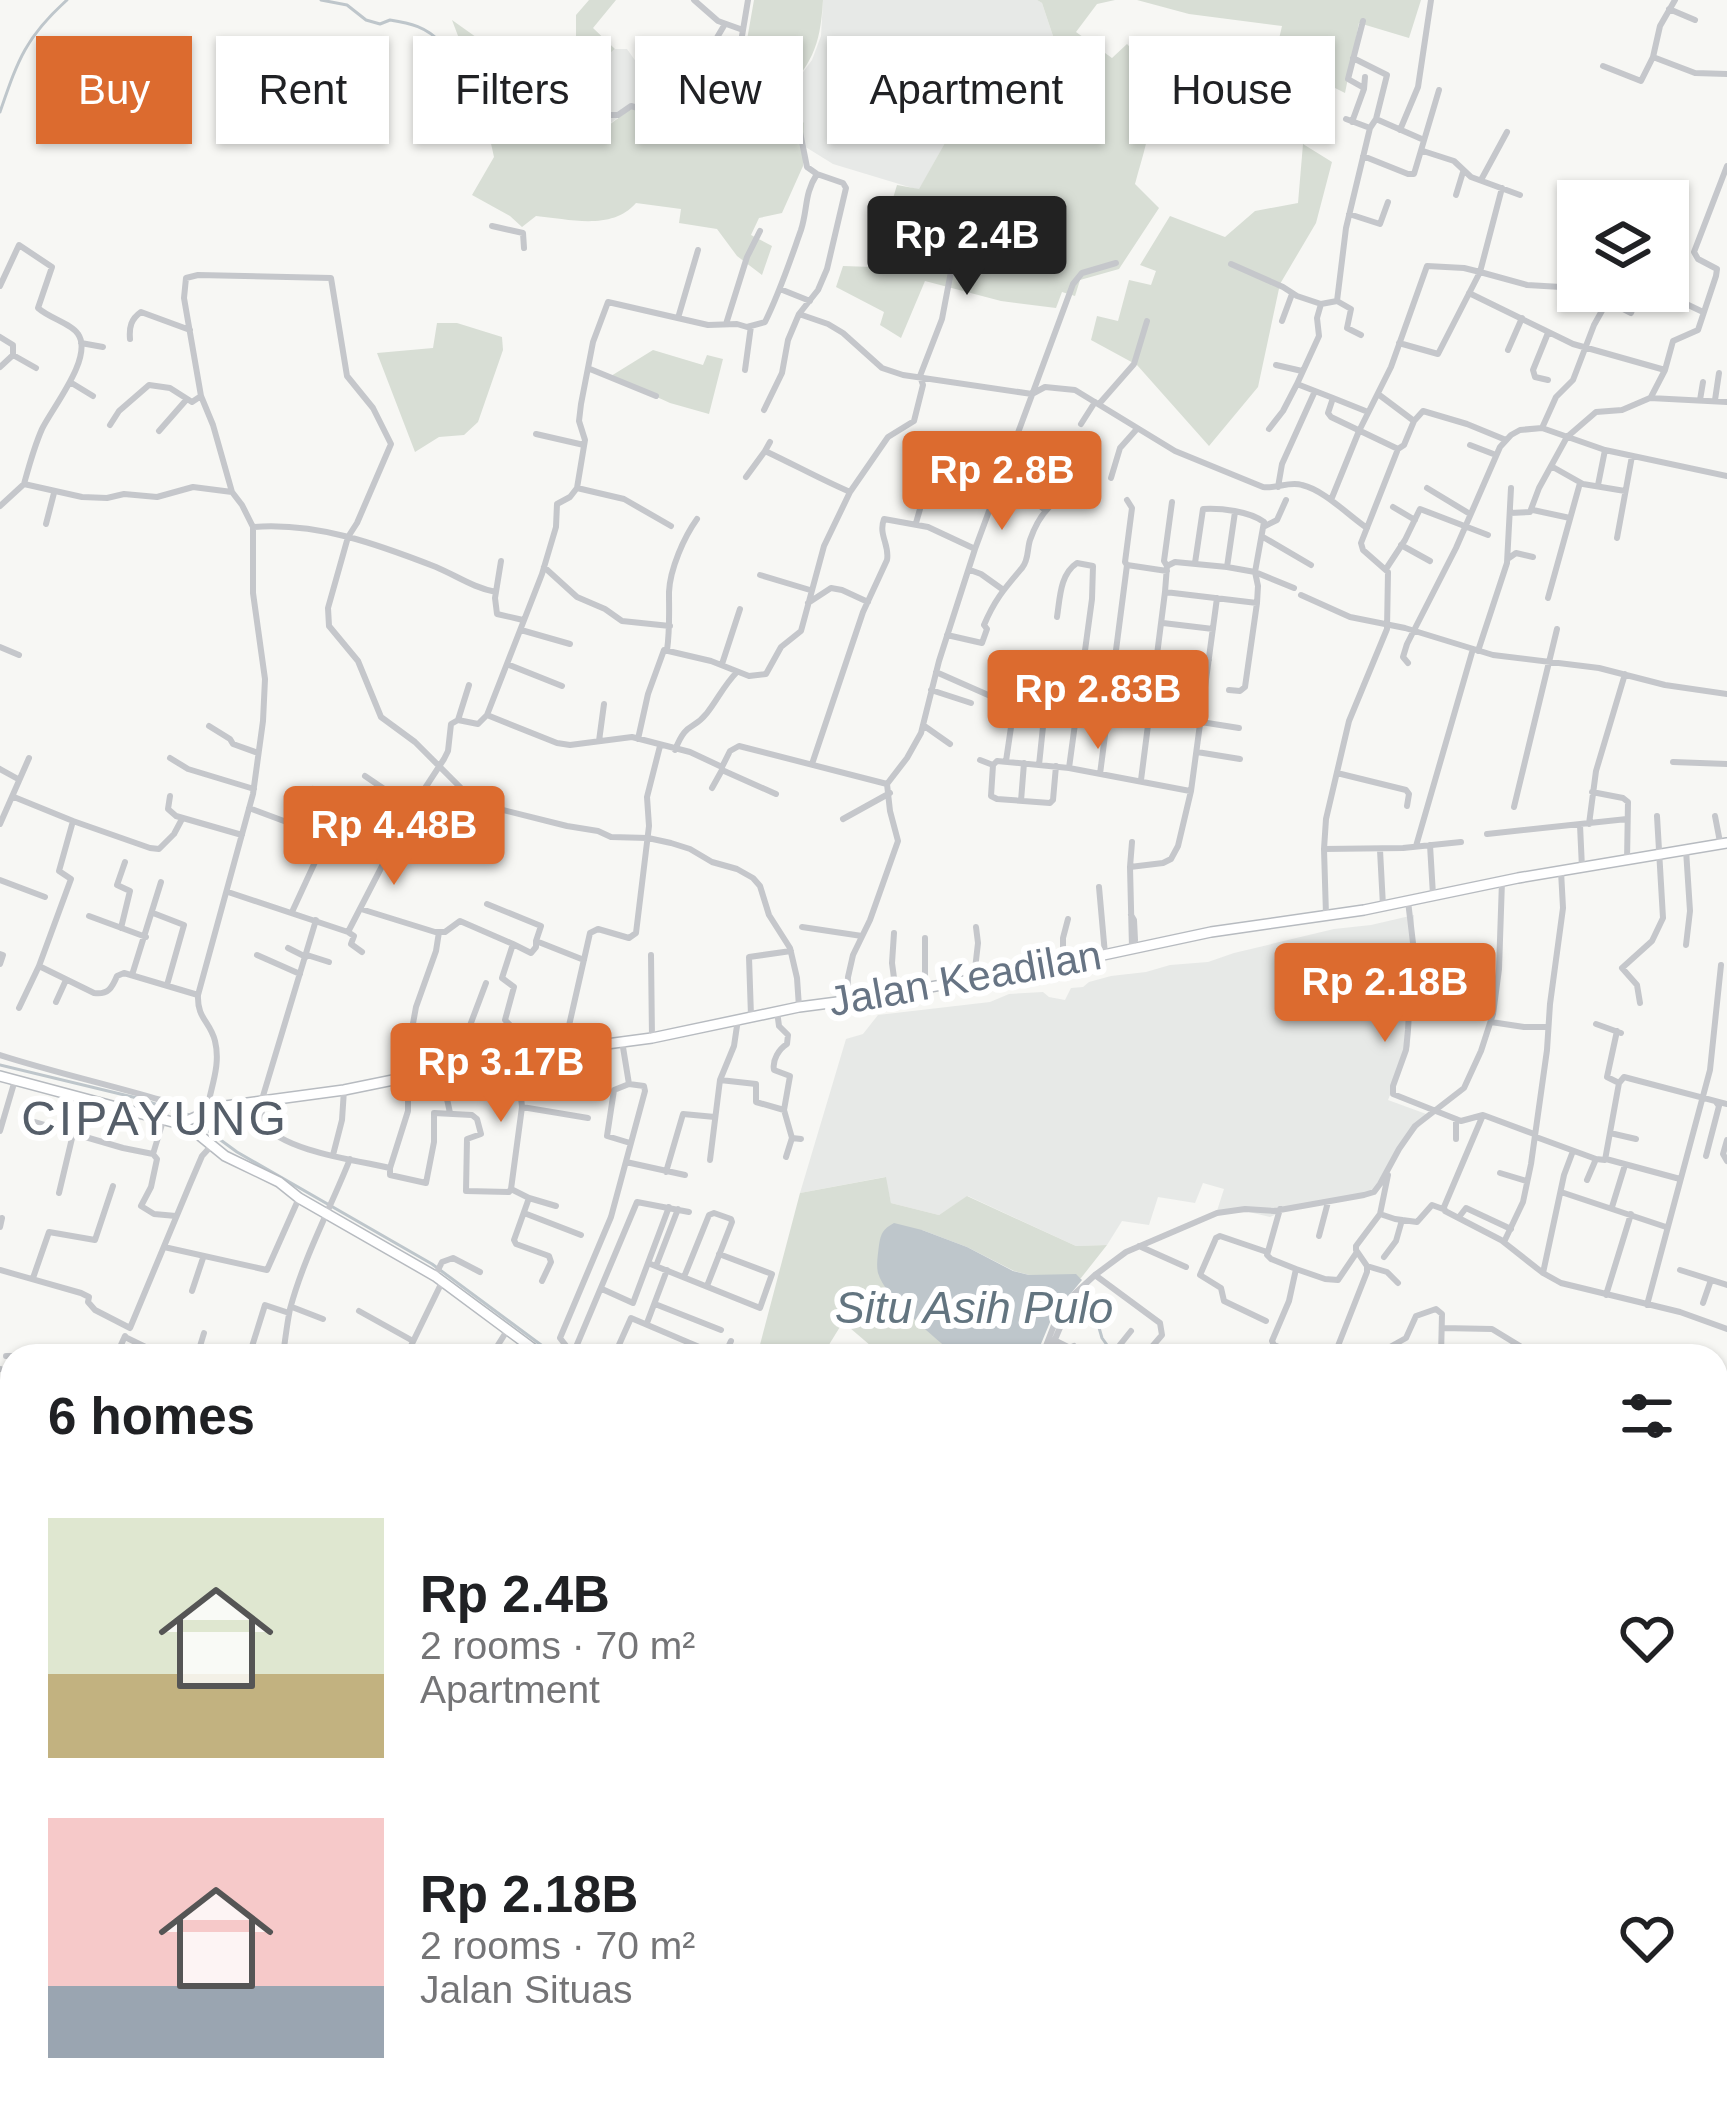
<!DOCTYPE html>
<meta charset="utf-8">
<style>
body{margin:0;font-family:Helvetica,sans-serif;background:#f6f6f6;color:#202124;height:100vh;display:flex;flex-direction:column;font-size:45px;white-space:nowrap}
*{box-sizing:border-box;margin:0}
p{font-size:39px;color:#757577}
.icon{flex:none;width:66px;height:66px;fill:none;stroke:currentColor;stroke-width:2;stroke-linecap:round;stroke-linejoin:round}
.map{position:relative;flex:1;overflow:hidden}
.details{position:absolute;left:0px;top:1344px;width:1728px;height:771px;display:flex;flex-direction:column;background:#fff;border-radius:36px 36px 0 0;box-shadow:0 3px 9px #0004}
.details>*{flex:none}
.banner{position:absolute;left:36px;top:36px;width:1656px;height:108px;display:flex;gap:24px}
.fabs{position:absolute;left:1557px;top:180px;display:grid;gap:24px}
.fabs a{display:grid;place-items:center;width:132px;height:132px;border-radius:0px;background:#fff;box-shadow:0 3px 9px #0004;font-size:60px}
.price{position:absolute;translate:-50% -102px;padding:0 27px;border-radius:12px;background:#dc6b2f;color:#fff;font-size:39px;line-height:78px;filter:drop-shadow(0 3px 6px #0008)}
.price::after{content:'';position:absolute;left:50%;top:72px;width:36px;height:27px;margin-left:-18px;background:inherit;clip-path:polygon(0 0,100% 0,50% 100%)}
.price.selected{background:#222;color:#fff}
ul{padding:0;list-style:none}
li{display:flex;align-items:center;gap:36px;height:300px;padding:0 48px}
li span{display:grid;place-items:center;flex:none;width:336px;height:240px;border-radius:0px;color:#555}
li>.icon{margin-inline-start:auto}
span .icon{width:144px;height:144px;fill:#fffc;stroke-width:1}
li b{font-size:51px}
h2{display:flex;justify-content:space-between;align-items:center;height:144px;padding:0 48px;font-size:51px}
.tag{padding:0 42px;border-radius:0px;background:#fff;box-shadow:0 3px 9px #0004;font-size:42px;line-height:108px}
.tag.selected{background:#dc6b2f;color:#fff}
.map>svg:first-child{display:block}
</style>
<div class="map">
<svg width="1727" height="2114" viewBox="0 0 1727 2114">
<rect width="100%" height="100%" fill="#f7f7f4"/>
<path fill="#e7e9e7" d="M823,0h214l5,3 17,51 -20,75 -29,4 -26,-34 -39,8 1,34 -27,49 -86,-26 -29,-18 -23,-44 31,-42 9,-24z
M615,49h12l29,41 -48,35 -29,-46z
M1414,915l-4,131 -22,54 41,15 -23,27 -30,51 -88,16 -18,8 -21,-5 -33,2 8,-25 -21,-6 -8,20 -37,-6 -9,28 -27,-4 -15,24 -31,1 -108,-50 -29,19 -48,-12 -6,-26 -85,16 46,-154 17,-5 15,-19 112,-13 19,-8 34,-2 6,5 16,3 6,-12 12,-1 6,-5 22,-6 35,-4 24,-7 38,-3 26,-9 100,-24 37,-4z"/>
<path fill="#d8ded5" d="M589,0h27l-23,28 22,21 -36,30 30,46 47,-35c22,34 44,26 80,24l16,-39 -7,-24 9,-51h69c-3,51 -12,61 -42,101l23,22 -1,43 -21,47 -23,5 -8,17 21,11 -10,29 -25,-19 -20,-27 -38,-6 2,-14 -45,-6c-24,28 -67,16 -100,13l-14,11 -12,-11 -38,-21 22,-38 -14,-63 -28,-74 45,32 9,-8 20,-5 15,20 19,9 16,-28v-25z
M1037,0h78l-18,4 -21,28 36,26 15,-14c41,41 22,89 8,140l24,24 -40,61 -39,11 -5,16 -13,-4 -6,16 -55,-7 -76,-20 -24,57 -21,-13 4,-13 -48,-25 7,-21 29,1 25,-82 22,4 27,-48 -1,-34 17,-22 22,14 26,33 29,-4 20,-74 -17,-51z
M1137,0h284l-12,38 -50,-15 -14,70 -40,-20 -33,-4 10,-43 -93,-12z
M1303,144l29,18 -16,61 -36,61 -22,103 -49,59 -72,-81 -46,-25 6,-24 21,5 11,-41 22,5 5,-14 -16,-6 30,-49 55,21 30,-26 43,-8z
M437,323h20l45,14 1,13 -25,72 -14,13 -25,2 -24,15 -38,-99 56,-5z
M653,350l50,15 4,-10 16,4 -14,55 -39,-11 -59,-27z
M886,1177l5,26 48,12 28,-19 109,50 31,-1 -26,33 -52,-3 -15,-4 -47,-24 -45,-17 -36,57 25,28 45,41h-91l6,-10 -28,-24 -21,34h-65l43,-163z
M12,1619v180l-12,-1v-164l6,1z
M566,2103h104l8,11h-113z
M716,2103l34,6 6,-6h82v3l-10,8h-130z"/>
<path fill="#bec6cb" d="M894,1223l28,7 45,17 46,24 16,4 47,-1 6,6 -29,35 -17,41h-80c-20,-18 -71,-58 -78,-83 -2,-8 0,-19 1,-28 2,-12 4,-16 15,-22z"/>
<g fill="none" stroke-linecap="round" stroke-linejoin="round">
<path stroke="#bec6cb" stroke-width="3" d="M321,0l26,5 19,15 14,4 10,-4c20,3 37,7 51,23 6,8 9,18 18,22 17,11 38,6 57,6 34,2 67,22 52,60
M0,112c18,-52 25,-74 67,-112
M0,1065l137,33 52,17
M196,1122l41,30 195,112 124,92
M1067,1320l21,-15 5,2 9,31 10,14
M1716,1498h11
M1716,1802h11
M861,2103l3,11
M880,2103l1,11
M1227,2103l18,11
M1333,2114l19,-11"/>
<defs>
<path id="secondary" d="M0,1076l180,48 18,10 27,22 54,26 20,16 136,78 108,80
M180,1124l38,-17 126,-17 157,-32 151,-20 147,-31 69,-9 198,-35 145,-31 153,-22 154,-32 209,-35
M1716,1939l11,-2
M1211,2103l16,11
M1345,2114l21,-11"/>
</defs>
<use href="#secondary" stroke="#b7bbc0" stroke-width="12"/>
<path stroke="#c5c7cb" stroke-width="6" d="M694,0l24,21 25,9
M748,0l-8,48 3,47 53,31 4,6 7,35 10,7 26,9 3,5 -19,81 -9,21 -19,24 -11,26 -6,33 -18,37
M1675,0l-15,26 -7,31 42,16 32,1
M1669,9l26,11
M1363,21l-15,58 16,9
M1353,58l34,17 -11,44
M1603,66l38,15 12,-24
M690,83l35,-59
M1346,119l24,9
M1352,122l12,-33 1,-12
M1400,130l18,-43 13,-87
M595,133l1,-18h22l13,-9 63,18 11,-3 38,-26
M1423,151l31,10 17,16 49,18
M1363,156l45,18h6l25,-84
M1481,180l26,-48
M1456,195l7,-23
M1349,214l31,10 8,-22
M492,226l31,7 1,15
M1231,264l52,23 14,9 24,8 16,-3
M0,286l19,-41 33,22 -14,41c11,10 34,16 40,26 16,23 -26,74 -36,95 -8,18 -13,37 -18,55
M780,289l30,12
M1588,291l43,22 7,-18
M1659,291l44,21
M1469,293l104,51 92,26 -14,27
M1337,301l9,-73 24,-100 6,-9 48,21
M1337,301l14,8 -4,19 14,7
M1321,304l-4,14 2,18 -22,48 36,14 -5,15 3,4 67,32
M799,314l29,10 15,9 39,35 21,7 129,19 13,-7 30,3 100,61 88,36c14,2 26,-6 39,-2 22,5 46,30 65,43
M678,318l20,-68
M1282,321l10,-27
M726,324l21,-67 13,-26
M0,337l13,8v10
M130,339c-1,-12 1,-20 11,-27l49,18
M81,343l22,4
M1399,343l39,11 42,-82 47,13 51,3
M1508,350l14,-32
M1276,365l26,6
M0,367l13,-12 23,13
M590,369l66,27
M745,370l6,-44
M1665,370l8,-29 25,-11 18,-54 1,-7 -19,-10 -4,-7 33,-86
M1548,380l-13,-3 -2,-7 15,-37
M70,382l23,14
M1333,398l35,14
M1700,400l3,-18
M1715,400l4,-27
M1099,404l35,-40 13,-43
M1414,421l9,-10 44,13 39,16
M1081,424l14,-22
M110,425l9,-14 30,-26 21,3 22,14 9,-6
M1542,428l14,-31 17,-17 21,-55 14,-25
M1269,429l14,-18 14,-27
M159,431l28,-32
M536,434l48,11
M770,442l-5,9c30,14 55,28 85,41
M1470,445l26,10
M961,450l45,16
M1551,466l32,18 42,7
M746,477l19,-26
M1111,478l9,-30 16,-18
M999,485l35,16 11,9
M1598,485l7,-35
M1278,487l4,-23 33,-73
M577,488l47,11 47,27
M1427,488l43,26
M1127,500l5,8 -7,54 2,3
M1331,500l28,-69 32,-64 36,-101 37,2 16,4 22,-84
M0,506l24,-22 58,13 25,1 17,-4 33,3 36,-10 39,5
M1393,507l22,13
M1533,510l37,8
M1510,513l20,-1 9,-24 28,-51 29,-25 26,-2 28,-12 77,4
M916,523l12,-42 10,-22
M46,524l8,-31
M1265,526l12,-6 9,-20
M253,527c64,-5 124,17 183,40 21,9 38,21 60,25
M1263,537l48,28
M1617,538l15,-82
M1401,545l29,16
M1509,558l7,-5 17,4
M501,561l-6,37 2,16 26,6
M1195,563l8,-54c18,-1 46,2 61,13l-9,50 3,14 -1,17 -12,84 -5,4 -11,-1
M1167,566l8,-4 52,5 8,-55
M544,567l33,30 28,12 17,12 48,5
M1227,567l28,5 39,16
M1386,569l19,-29 15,-31 68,26
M970,570l11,4 21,15
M760,575l50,15
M1165,592l92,11
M1301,595l49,22 55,11 88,27 106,13 66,17 62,9
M1548,598l32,-115
M808,603l23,-15 11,2 26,12
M1057,617c3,-19 3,-43 20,-54l16,3 -1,33 -23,169
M1163,623l50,6
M521,630l49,14
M947,635l35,8 5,-14 -3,-4c11,-26 21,-37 38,-57 7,-8 5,-19 8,-28 9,-26 26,-47 53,-49
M0,647l19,8
M667,650c3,-20 2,-38 2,-58 1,-23 15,-55 28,-73
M1478,651l29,-88 4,-75
M1159,653l50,7
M1408,663l-5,-6 4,-13 49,-96 44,-101 11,-12 9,-5 22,-2 63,22 122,26
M507,664l55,22
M722,664l18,-55
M936,672l68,30
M931,690l40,13
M487,715l70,28 13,2 62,-8 58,15 32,15 8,-16 9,-5 148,38
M458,720l11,-35
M1201,722l38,6
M923,725l27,19
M209,726l21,13 3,5 25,9
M638,739l10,-45 16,-44 47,11 38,15 17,-2 15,-27 20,-16 23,-85 26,-54 38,-55 26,-16 9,-36 -3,-9 22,-57 19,-100 8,-20
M599,741l5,-37
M675,750c12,-30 17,-18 32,-37 11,-14 17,-28 30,-41
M1197,752l43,7
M170,758l18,11 66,20
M980,760l13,5
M1006,761l8,-54 30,4
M1673,762l54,2
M812,764l51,-152 24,-52c3,-15 -9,-25 -3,-41l44,8 45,21
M1039,765l9,-86 5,-6 152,17
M1056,766l-3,34 -3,3 -53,-4 -6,-3 2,-31 4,-4 72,7 121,23
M0,769l18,10
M722,770l54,24
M1337,773l69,17 3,4 -2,12
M1100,774l27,-209 40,6
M365,776l47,32
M1141,780l24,-188 2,-26 -3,-5 8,-59
M887,784l20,-26 14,-25 18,-72 36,-112 98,-265 9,-11 34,-10
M712,788l10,-18
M1592,792l31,6 5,4 -1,59
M170,796l-2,13 8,7 66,19
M14,797l59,24 -14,50 12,8 -32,87 55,27c14,2 18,-5 23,-17l7,-3 74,22
M1021,801l3,-38
M1514,807l43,-178
M249,808l43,16 9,7 11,-5 44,15 12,-5 25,8
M1715,816l5,26
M843,819l47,-26
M73,821l77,27 9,1 15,-15 8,-15
M0,824l29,-66
M292,824l21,-35
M1589,824l7,-53 29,-97
M1580,825l2,43
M1487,834l140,-15
M1430,845l3,50
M1416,846l57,-197
M1324,849l79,-1 58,-6
M1380,850l3,56
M1130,867l2,-25
M0,880l45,17
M1099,887l6,67
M228,892l120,40 64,-124 32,-49 4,-8 3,-27 7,-4 20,4 9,-9 55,-141 14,-47 1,-23 13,-7 7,-9 8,-48 -6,-19 2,-17 12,-62 15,-40 100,23 29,-1 10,3 18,-5c15,-30 25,-61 36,-92 7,-22 3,-36 16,-56
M1408,901l5,42 -5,87 -2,20 -13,36v8l68,27 22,-6 51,19
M487,904l54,22 -5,15
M361,909l74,23h10l15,-11 53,23
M292,912l36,-78
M153,913l31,12 -17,60
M1131,915l3,5 1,20
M1326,915l-2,-66 2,-30 23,-98 38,-92 1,-57 -25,-22 -2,-7 37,-94 6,-4 10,-24 -36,-27
M89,916l57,21
M316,920l-53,176c-1,10 -3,20 2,28 16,27 96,37 125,44v7l36,8 8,-41v-29l38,2 5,4 4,15 -14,5 -1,52 43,1 2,-3
M802,927l60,9
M121,928l9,-37 -13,-6 8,-23
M348,932l6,4 -3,8 11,8
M894,933l-2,30 4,30
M1686,945l4,-34 -4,-61
M288,948l18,9
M1132,948l-2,-81 33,-4 8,-4 7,-13 13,-55 26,-193
M0,954l3,1 -3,9
M257,955l43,19
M307,955l22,7
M651,955l1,83
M1063,962v-24l5,-19
M132,975l29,-93
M974,978l4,-35 -2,-16
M925,987v-49
M847,1001l1,-24 5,-22 17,-35 28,-79 -8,-30 -3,-27
M56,1002l10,-22
M1640,1003l-3,-18 -15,-17 30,-27 11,-23 -6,-102
M19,1008l20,-42
M777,1011l2,15 9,9 -1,9c-8,5 -15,16 -13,26l16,6 -6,34
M751,1016l-2,-59 42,-6
M1491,1022l33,5h23
M1596,1024l25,9
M1617,1031l-10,46 12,6
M622,1041l7,43
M566,1050l2,-20 22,-97 8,-4 31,9 7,-5 13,-107 -2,-29 13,-51
M0,1055c53,17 107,29 161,45
M509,1057l1,-32 -5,-5 9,-33 -12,-9 11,-34 18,9 5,-6v-6l48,19
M517,1057l5,50 -11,82 18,9 -15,42 2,4 33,12 2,6 -9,19
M462,1065l4,-29 20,-53
M441,1071l9,42
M403,1078l13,-71 20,-56 3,-19
M720,1080l36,4v18l28,8 8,28 9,1
M522,1107l66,11
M207,1110c4,-24 14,-45 8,-69 -5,-20 -18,-22 -17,-46l55,-201 10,-73 2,-42 -12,-86v-66l-11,-22 -10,-13 -19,-67 -12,-29 -17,-98 2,-20 12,-3 133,3 16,98 26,32 18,36 -34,79 -9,14 -20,71 1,18 29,35 23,56 34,25 47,47 29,18 76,19 31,5 13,6 37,1 23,5 19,6 22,13 25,7 16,9 7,8 9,29 21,33 7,30 2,29
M1483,1115l-39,92 1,4 56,29 42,33 18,10 119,29 47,17
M163,1121l-10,33 4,5 -6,28 -10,19 13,8 22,2
M34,1122l89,26 30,6
M0,1131l15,-51
M1610,1133l26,6
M1536,1137l60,22 9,1 14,-77 5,-6 103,27
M1456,1139v-20
M1727,1140l-4,14 4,7
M333,1155l9,-35 2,-30
M1706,1156l13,-50 -3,-4
M786,1157l6,-19
M1606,1159l74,20
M710,1160l10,-80 14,-34 4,-27
M626,1162l59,13
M390,1168l18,-57v-33
M666,1172l17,-58 32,3
M1500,1173l26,8
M1587,1180l9,-21
M1561,1192l105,35
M59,1193l14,-59
M529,1198l27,8
M1612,1207l13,-42
M1280,1209l-13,46 4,4 25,10
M524,1213l57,22
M1380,1214l15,5 22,3 15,-17 11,4
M1459,1217l7,-9 45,21
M0,1227l2,-9
M1319,1236l9,-34
M1504,1242l19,-40 8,-38 16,-114 3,-46 13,-96 -2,-37
M1139,1246l47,21
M164,1247l103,23 32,-72
M1384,1257l12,-16 6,-21
M648,1263l112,45 12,-34 -53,-20
M656,1266l22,-57
M1367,1266l20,6 11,11
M0,1270l81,23 8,4 -1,5 7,8 35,18 60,-144 12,-28 10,-11
M1680,1270l47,15
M1543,1273l21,-98 9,-24
M1095,1275l65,48 2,12 -18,21
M435,1276l7,-14 11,-4 27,14
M684,1277l25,-62 5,-2 17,6 1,3 -25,64
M33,1278l16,-46 46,8 18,-54
M602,1289l31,14 36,-96
M192,1291l11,-33
M1606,1295l25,-81
M1703,1303l8,-23
M655,1304l66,26
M1647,1305l63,-235 11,-105
M292,1307l31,12
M359,1311l54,30
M1266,1321l-42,-20 -3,-13 -21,-13 16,-37 4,-2 47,16
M647,1323l20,-53
M1442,1328l50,1 36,22 28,5
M125,1337l39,19
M1054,1340l16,8 4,-2
M6,1356h53
M116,1356l9,-20
M197,1356l7,-23
M249,1356l16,-51 24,8
M283,1356c2,-16 4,-32 7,-47 14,-52 40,-100 60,-150
M406,1356l36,-74
M491,1356l17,-27
M574,1356l-14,-18 51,-121 34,-126 -1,-5 -15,-2 -15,6 -7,46 23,7
M589,1356l-13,-9 61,-145 52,10
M614,1356l17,-38 87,37 7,-1 6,-13
M1042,1356l14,-36 13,-21 26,-24 31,-23 91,-39 28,-4 29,2 90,-16 10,-3 6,-8 19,-35 16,-23 49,-38 17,-37 12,-37 6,-45 3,-88
M1048,1356l24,-57
M1111,1356l20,-25
M1300,1356l-26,-11 -2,-4 17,-40 7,-32 29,10 13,1 19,-28
M1334,1356l33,-84v-6l-11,-16v-4l24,-32 8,-39
M1378,1356l3,-4 25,-14 10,-22 20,-7 6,5 -1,42
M1512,1356l2,-12
M1567,1356h27
M1710,1356v-1
M0,1369l12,2
M1716,1405l11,9
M1716,1445h11
M1716,1489h11
M1716,1502l11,1
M0,1509l12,4
M0,1534l12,2
M1725,1549l2,13
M1716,1655l11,-1
M1716,1691l11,-1
M1716,1724h11
M1716,1759l11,-1
M1716,1794l11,-2
M0,1797h12
M11,1797l-9,43 10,51
M0,1892l12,-3
M1716,1925l8,-2
M124,2103l1,3
M176,2103l8,11
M294,2103l13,11
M365,2103l19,10
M1168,2103l2,11
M1322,2103l6,11
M1354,2103l2,5 14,6
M63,2113l3,1
M58,2114l3,-5 18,-6
M90,2114l5,-11
M163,2114l9,-11
M316,2114l6,-11
M433,2114l7,-11
M461,2114l7,-11
M517,2114l5,-11
M553,2114l1,-11
M643,2114l3,-11
M962,2114l6,-11
M1035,2114l6,-11
M1076,2114l6,-11
M1104,2114l6,-11
M1253,2114l4,-11"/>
<use href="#secondary" stroke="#fff" stroke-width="9"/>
</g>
<g text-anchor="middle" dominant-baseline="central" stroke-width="12" stroke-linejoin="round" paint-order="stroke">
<g font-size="42" fill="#677484" stroke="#fff">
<text transform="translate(965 978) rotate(-10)">Jalan Keadilan</text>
</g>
<g font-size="45" font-style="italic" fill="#637580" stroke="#fff">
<text x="974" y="1307">Situ Asih Pulo</text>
</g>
<g font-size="48" letter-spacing="3" fill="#555e69" stroke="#fff">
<text x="155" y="1118">CIPAYUNG</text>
</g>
</g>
</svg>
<div class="fabs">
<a><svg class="icon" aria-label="layers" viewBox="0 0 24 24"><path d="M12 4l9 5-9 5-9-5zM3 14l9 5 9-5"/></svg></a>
</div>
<b class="price selected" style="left:967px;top:298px">Rp 2.4B</b>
<b class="price" style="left:1002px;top:533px">Rp 2.8B</b>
<b class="price" style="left:1098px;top:752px">Rp 2.83B</b>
<b class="price" style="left:394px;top:888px">Rp 4.48B</b>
<b class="price" style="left:1385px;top:1045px">Rp 2.18B</b>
<b class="price" style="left:501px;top:1125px">Rp 3.17B</b>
<div class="banner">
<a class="tag selected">Buy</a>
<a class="tag">Rent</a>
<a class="tag">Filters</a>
<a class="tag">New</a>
<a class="tag">Apartment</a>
<a class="tag">House</a>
</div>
<section class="details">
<h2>6 homes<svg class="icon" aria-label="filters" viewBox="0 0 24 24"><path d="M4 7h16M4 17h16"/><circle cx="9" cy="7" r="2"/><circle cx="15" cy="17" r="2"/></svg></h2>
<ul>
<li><span style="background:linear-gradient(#dfe7d0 65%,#c2b280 0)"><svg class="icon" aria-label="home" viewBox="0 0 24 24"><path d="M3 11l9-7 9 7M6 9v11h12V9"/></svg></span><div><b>Rp 2.4B</b><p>2 rooms · 70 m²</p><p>Apartment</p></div><svg class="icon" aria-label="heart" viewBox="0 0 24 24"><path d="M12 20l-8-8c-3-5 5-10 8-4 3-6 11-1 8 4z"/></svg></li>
<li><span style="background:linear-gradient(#f6c9c9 70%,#9aa5b1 0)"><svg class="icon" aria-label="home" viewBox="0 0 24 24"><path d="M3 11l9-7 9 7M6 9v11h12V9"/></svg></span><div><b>Rp 2.18B</b><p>2 rooms · 70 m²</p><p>Jalan Situas</p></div><svg class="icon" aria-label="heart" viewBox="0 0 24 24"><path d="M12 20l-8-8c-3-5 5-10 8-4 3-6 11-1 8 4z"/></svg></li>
</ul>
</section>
</div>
